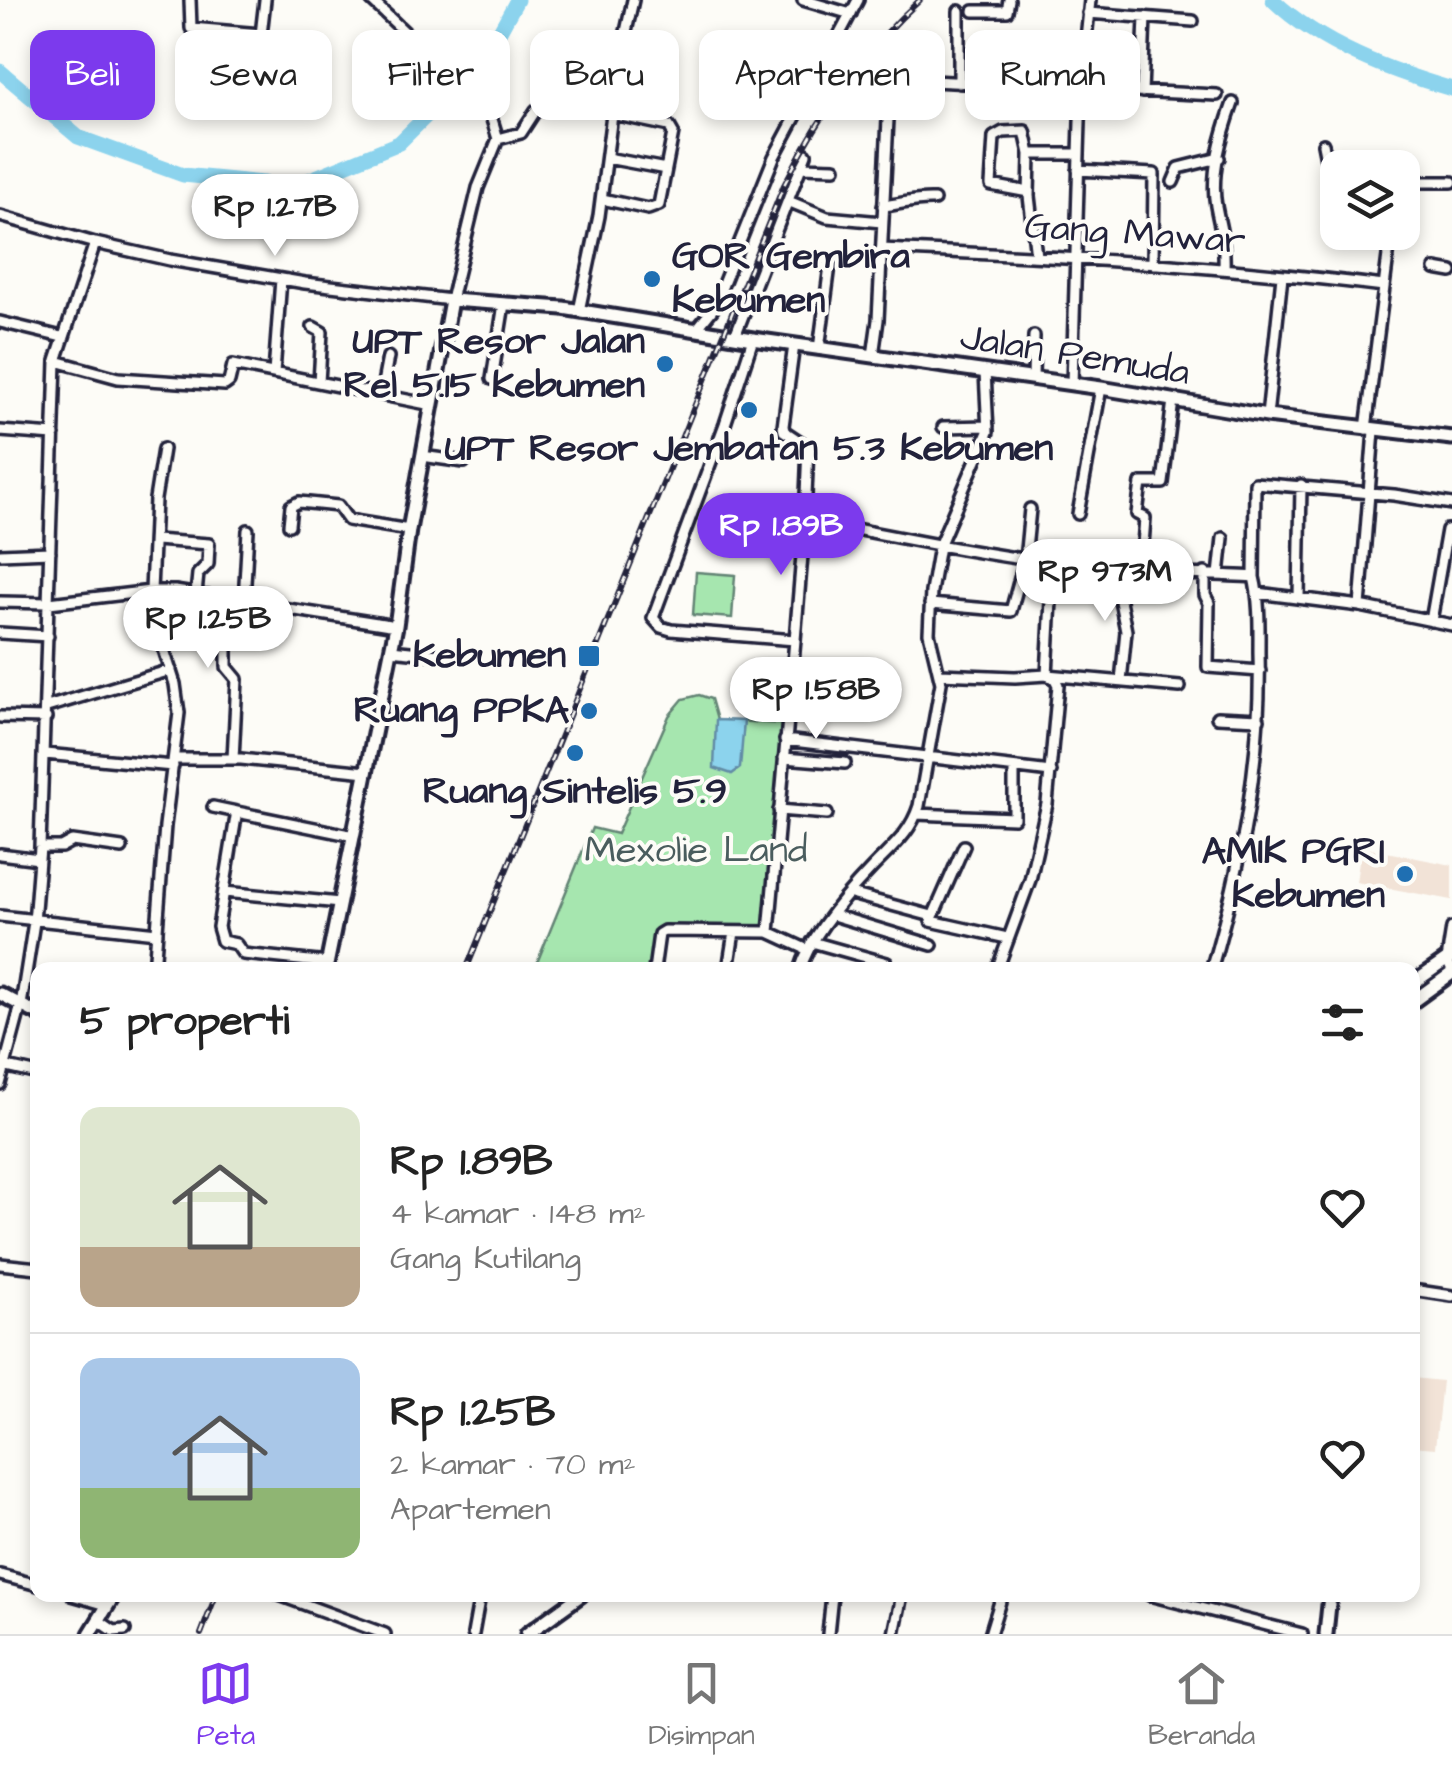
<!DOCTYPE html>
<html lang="id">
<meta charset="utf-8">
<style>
body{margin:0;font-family:"Architects Daughter",sans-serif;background:#f2f2f2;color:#222;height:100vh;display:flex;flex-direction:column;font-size:38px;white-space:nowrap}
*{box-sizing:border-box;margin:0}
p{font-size:32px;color:#767676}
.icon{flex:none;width:55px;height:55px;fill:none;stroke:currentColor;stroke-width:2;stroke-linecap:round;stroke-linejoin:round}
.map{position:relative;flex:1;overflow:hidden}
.sheet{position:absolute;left:30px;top:962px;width:1390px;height:640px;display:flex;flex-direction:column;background:#fff;border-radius:20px;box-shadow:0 5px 15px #0003}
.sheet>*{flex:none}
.banner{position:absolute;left:30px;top:30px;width:1392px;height:90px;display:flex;gap:20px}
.fabs{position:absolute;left:1320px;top:150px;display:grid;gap:20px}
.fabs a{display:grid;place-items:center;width:100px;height:100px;border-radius:20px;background:#fff;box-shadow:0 5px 15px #0003;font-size:50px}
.price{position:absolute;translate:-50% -85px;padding:0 22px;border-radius:35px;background:#fff;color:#222;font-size:32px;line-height:65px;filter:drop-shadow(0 2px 5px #0008)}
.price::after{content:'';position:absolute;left:50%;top:60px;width:30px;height:22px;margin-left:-15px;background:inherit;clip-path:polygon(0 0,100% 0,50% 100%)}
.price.current{background:#7c3aed;color:#fff}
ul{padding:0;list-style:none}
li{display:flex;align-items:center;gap:30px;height:250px;padding:0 50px}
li+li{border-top:2px solid #e0e0e0}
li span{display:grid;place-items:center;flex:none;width:280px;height:200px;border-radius:20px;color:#555}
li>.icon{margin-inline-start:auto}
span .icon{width:120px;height:120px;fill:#fffc;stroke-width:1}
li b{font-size:42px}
h2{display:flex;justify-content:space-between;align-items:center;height:120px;padding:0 50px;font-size:42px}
.pill{padding:0 35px;border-radius:20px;background:#fff;box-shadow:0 5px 15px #0003;font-size:35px;line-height:90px}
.pill.current{background:#7c3aed;color:#fff}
.tabs{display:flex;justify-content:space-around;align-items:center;height:140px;border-top:2px solid #e0e0e0;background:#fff;font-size:28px;color:#767676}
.tabs a{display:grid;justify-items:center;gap:5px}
.tabs .current{color:#7c3aed}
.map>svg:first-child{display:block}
</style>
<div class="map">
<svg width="1452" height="1634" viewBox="0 0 1452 1634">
<rect width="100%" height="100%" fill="#fdfcf7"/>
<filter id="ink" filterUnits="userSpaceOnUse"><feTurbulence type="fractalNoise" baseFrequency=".01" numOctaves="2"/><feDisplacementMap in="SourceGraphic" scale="20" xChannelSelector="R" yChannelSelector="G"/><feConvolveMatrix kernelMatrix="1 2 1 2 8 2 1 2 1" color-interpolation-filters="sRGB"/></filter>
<g filter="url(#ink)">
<path fill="#f2e3d7" d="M1361,847l91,18v35l-96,-18z
M1413,1378l29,3 -7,67 -22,-2z"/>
<path fill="#a6e6af" stroke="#648475" stroke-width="2.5" d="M696,572l39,3 -3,43 -39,-3z
M699,695l12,4 6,21 70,4 -18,208 -110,-2 -6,40h-119l58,-142 25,6 52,-118 14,-17z"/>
<path fill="#8cd3ed" stroke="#628ca6" stroke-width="2.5" d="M716,720l28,1 -4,47 -8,6 -18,-6z"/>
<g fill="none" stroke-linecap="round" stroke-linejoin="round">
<path stroke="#8cd3ed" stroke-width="15" d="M1273,0c47,45 117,71 179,89
M0,71l78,66 105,38 111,11 105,-43 86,-85 32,-58"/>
<defs>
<path id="street" d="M190,0l1,28 70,6
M803,0l48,14
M959,11v72
M974,11h33l2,-11
M1088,13l105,8
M258,61l7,-61
M858,78l32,1
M1142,92l3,-75
M498,139l23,-6 15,-23
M1323,144l6,30 9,6
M607,158l59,11
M801,167l34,1
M1078,170l76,4 -1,90
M1173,182l6,-14 40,-10
M1402,182h50
M1029,192l-38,-7 3,-48 9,-5 22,-1 5,23
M602,199l46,10 11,-4 14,-72 -4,-7 -57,-12
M788,201l39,16 55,5
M883,206c19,-2 32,-7 51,-6
M0,216l95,27 75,17 135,23 146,17 27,-112 20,-49 -8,-26 -119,-113
M881,249c168,7 336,16 503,37
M1036,256l-7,-60 1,-42h49
M1224,269c1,-29 -3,-36 -8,-63 -6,-33 6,-72 17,-103
M1435,269l17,3
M579,311l20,-95 19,-148 15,-68
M0,322l62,15
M313,327l9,5 -3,50
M696,330l17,-21 61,-152 84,-157
M735,336l71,-182
M794,345l-11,81 1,5 24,16 -3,72c106,21 211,43 319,52 43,4 87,3 130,6 6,25 5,51 5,76 3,108 -18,214 -48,317
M819,349l12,-91
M873,356l5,-36 12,-241 327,16
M56,361l62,17 107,7 4,-3 4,-17 199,40
M274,373l7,-94
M1033,378l1,-42
M492,379l12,-75
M1072,384l9,-295 9,-89
M381,394l7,-37
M1267,416l15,-140
M943,427l45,-1
M1366,429l25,-197
M0,431l54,4
M422,456l42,6
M1078,514l23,-126
M289,525l2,-19 8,-4 39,4 10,14 61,10
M155,540l54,4 -1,20 -10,10 -2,20
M0,554l50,-2
M1053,563l-6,112 133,12
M1141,572l4,-54 -8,-4 4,-31h22l10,-83
M1205,573v22l4,8 -1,64 52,4
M1219,575l4,-37
M1254,577l1,-94 139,12 58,9
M1258,593l102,13 92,19
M1299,598l2,-113
M244,601l4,-71
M0,602l49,1 102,-12h24l221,35
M930,604l81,7 14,-51 5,-51
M1360,606l14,-175
M1431,621l16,-91
M0,633l48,3
M795,640l10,-121
M391,650l67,7
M940,674l75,3 32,-2 8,4 3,6 -11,119 -17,76 -33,90
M1121,681l5,-50 -6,-30 2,-30
M47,707l124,-37
M0,717l46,1
M1217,717l42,2
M785,740l266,32
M45,754l128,12
M784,758l61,5
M174,759h67l126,13
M233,759l4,-80 -10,-12v-25l3,-3 23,-2 7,-33
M213,807l24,5
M779,810l48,4
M916,814l98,4v-49
M964,846l-33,75 76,17
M40,847h21l11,-6 50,7
M0,854l39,5
M224,892l116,11
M851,894l81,22
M833,915l99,30
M0,916l157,17
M1452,928l-5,32 5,11
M769,932l37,17
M812,942l75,21
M328,963l-85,-9 -7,-10 -14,-3 -4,-14 18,-110 1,-5 117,24
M154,970l11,-144 14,-113 -4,-29 -22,-69 -2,-24 4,-92 8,-50
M654,970l5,-36 5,-3 105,1 26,-292 -124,-10 -10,-3 -8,-9 72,-194 28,-85
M728,970l6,-38
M800,970c10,-34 47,-76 72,-102 20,-21 38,-34 47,-62l22,-123 -12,-50 2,-41 8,-46 49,-114 -3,-60
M3,1066l35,8
M0,1084l21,-79 13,-83 6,-75 16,-486 39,-118
M0,1264l38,4
M1412,1290l40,6
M0,1575l38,10
M72,1595l35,10
M279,1595l106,39
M457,1595l22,5
M1149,1595l153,39
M98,1620l16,11 11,-1
M473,1634l7,-39
M828,1634l4,-39
M894,1634l8,-39
M990,1634l12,-39"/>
<path id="secondary" d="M326,970l70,-344 13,-96 42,-230 112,8 190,31 348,49 166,28 185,22
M1412,984l40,-28
M0,994l38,20
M1412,1002l40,-29
M90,1634l24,-39
M527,1634l54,-39
M1326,1634l4,-39"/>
</defs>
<use href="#street" stroke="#22223b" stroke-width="16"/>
<use href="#secondary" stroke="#22223b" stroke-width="19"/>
<use href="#street" stroke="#fdfcf7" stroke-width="9"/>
<use href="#secondary" stroke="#fdfcf7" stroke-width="11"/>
<defs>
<path id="rail" d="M466,970l318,-785c35,-69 78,-133 136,-185
M201,1634l15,-39"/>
</defs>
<use href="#rail" stroke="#22223b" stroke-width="6"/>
<use href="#rail" stroke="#fdfcf7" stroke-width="2.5" stroke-dasharray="8" stroke-linecap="butt"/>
</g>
</g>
<g fill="#1f6fb2" stroke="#fdfcf7" stroke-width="4">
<circle cx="652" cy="279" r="10"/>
<circle cx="665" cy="364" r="10"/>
<circle cx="749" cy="410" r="10"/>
<rect x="577" y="644" width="24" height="24" rx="5"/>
<circle cx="589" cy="711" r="10"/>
<circle cx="575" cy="753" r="10"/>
<circle cx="1405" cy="874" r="10"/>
</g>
<g text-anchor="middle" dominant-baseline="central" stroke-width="8" stroke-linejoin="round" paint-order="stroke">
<g font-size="38" fill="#22223b" stroke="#fdfcf7">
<text transform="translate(1135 234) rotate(4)">Gang Mawar</text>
<text transform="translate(1075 355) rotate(9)">Jalan Pemuda</text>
</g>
<g font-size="38" font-weight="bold" fill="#22223b" stroke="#fdfcf7" text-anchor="end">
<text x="672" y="257" text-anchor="start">GOR Gembira<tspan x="672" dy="44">Kebumen</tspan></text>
<text x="645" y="342">UPT Resor Jalan<tspan x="645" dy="44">Rel 5.15 Kebumen</tspan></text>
<text x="749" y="449" text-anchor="middle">UPT Resor Jembatan 5.3 Kebumen</text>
<text x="566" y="656">Kebumen</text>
<text x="569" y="711">Ruang PPKA</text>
<text x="575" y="792" text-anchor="middle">Ruang Sintelis 5.9</text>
<text x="1385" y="852">AMIK PGRI<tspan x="1385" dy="44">Kebumen</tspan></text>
</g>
<g font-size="38" fill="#4a5d5e" stroke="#fdfcf7">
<text x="696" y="851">Mexolie Land</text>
</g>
</g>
</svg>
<div class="fabs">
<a><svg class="icon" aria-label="layers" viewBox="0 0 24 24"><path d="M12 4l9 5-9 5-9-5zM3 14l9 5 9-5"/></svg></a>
</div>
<b class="price" style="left:275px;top:259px">Rp 1.27B</b>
<b class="price current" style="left:781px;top:578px">Rp 1.89B</b>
<b class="price" style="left:1105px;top:624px">Rp 973M</b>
<b class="price" style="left:208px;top:671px">Rp 1.25B</b>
<b class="price" style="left:816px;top:742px">Rp 1.58B</b>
<div class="banner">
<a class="pill current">Beli</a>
<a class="pill">Sewa</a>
<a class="pill">Filter</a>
<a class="pill">Baru</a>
<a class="pill">Apartemen</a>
<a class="pill">Rumah</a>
</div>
<section class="sheet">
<h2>5 properti<svg class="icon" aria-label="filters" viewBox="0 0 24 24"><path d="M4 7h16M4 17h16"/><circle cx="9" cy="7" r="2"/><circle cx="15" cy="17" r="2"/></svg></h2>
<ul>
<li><span style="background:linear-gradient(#dfe7d0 70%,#b9a48a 0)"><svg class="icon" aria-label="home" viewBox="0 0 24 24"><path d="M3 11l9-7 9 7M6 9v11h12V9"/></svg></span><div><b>Rp 1.89B</b><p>4 kamar · 148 m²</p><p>Gang Kutilang</p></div><svg class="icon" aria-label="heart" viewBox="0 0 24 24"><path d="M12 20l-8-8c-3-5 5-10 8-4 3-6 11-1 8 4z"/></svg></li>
<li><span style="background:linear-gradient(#a9c7e8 65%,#8fb573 0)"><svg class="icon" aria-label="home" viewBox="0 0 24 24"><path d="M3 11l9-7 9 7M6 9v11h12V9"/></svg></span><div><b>Rp 1.25B</b><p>2 kamar · 70 m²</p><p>Apartemen</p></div><svg class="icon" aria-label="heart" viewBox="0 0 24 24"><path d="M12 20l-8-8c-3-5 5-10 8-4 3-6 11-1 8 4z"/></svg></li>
</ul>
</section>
</div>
<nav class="tabs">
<a class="current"><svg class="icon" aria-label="map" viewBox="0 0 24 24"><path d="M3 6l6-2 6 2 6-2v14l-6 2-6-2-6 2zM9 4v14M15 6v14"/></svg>Peta</a>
<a><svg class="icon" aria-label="saved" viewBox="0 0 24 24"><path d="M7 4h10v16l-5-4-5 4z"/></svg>Disimpan</a>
<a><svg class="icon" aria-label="home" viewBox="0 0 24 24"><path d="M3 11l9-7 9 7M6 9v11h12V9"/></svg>Beranda</a>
</nav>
